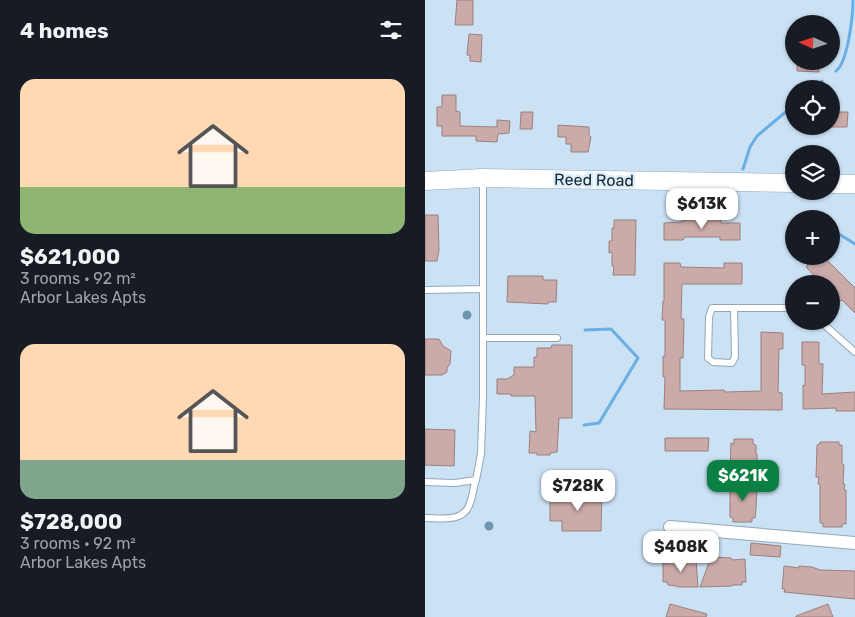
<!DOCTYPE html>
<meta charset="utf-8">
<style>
body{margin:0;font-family:Rubik,sans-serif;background:#20242c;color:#f1f3f6;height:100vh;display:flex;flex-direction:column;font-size:19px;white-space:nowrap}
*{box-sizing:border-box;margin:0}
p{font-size:16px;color:#9ea1a6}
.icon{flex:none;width:28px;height:28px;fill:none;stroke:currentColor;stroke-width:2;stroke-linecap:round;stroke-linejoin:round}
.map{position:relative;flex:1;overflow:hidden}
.drawer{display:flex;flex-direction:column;background:#171b24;width:425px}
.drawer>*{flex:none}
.needle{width:32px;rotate:273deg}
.fabs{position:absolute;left:360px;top:15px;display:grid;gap:10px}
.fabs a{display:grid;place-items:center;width:55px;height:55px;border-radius:50%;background:#171b24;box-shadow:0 1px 4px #0004;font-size:25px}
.price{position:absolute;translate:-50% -42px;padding:0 11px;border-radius:10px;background:#fff;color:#222;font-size:16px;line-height:32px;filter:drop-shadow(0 1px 2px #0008)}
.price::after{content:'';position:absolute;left:50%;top:30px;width:15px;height:11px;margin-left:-8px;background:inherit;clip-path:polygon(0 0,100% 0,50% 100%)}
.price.selected{background:#0b8043;color:#fff}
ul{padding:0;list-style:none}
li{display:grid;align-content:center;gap:10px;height:265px;padding:0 20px}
li span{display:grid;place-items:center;height:155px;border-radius:15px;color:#555}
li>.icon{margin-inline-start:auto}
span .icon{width:90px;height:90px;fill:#fffc;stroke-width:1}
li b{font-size:21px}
h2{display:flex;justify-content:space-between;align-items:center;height:60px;padding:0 20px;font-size:21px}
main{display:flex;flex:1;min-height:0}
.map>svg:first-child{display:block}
</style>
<main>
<section class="drawer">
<h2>4 homes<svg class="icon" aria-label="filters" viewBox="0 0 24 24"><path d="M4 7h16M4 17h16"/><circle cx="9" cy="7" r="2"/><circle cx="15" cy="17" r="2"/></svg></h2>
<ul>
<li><span style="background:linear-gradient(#ffd9b3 70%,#8fb573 0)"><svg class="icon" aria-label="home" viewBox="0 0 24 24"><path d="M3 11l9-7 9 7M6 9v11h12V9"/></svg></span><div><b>$621,000</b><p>3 rooms · 92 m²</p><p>Arbor Lakes Apts</p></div></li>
<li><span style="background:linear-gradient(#ffd9b3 75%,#7fa58c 0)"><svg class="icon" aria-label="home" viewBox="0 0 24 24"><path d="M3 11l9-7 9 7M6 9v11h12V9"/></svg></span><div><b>$728,000</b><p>3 rooms · 92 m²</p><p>Arbor Lakes Apts</p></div></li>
</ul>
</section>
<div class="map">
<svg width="430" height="617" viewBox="0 0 430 617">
<rect width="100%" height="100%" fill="#cbe2f5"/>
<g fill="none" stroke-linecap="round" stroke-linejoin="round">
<path stroke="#69afe3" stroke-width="3" d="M411,71c12,-9 17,-56 17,-71
M389,89l8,-8
M318,169l7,-22 7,-11 37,-31
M406,229l24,15
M159,425l15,-2 39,-65 -27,-29 -26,1"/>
</g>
<path fill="#caaba9" stroke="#9c7f7d" d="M32,0h16v25h-18z
M44,34l13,1 -1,27 -11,-1v-6h-3z
M372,61h22v11l-22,-1z
M17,95h14v16l4,1v14l37,1v-7l13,1 -1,12 -11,1 -1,8 -21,-1v-5h-34v-10h-5v-19h5z
M96,112h12l-1,17h-12z
M406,112h17l-1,15h-16z
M133,125l31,2v8l2,2 -3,15h-17v-8h-5v-7h-8z
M0,215h13l1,35 -2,11h-12z
M287,219l9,1v3h19v17h-20v-3h-35l-2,3h-19v-17l18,-1 1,-2z
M189,220h22l-1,55h-22l1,-9h-2v-14l-3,1v-12h3v-13h2z
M374,256h24l32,32v25l-13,-13 -2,1 -9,-8v-9h-9l-16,-17 2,-2z
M239,263h16l1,4 43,1v-5h18v21h-60l-1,35h3l-1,39h-3v33l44,-1 1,2 36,-1v-59l22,1v16h-4l-1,43 4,1v17l-118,-1 1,-32h-2v-21l2,1v-37h-3l1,-19h1z
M83,276h35v4h14l-1,22h-8v2l-41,-2z
M0,339h14l4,7 8,5 -1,13 -3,4v4l-5,3h-17z
M377,342h17v22h4l-1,30 33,-2v19h-19v-3l-33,1v-24l2,1v-21h-3z
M127,345h20v73h-13l-2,34 -7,1v2h-13v-2h-8l1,-22 6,1 -1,-36h-24v-2h-14v-15h10l7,-4v-8h20v-10h3v-9h14z
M0,429l30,1 -1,36 -29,-1z
M240,438h44l-1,13h-43z
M309,439h19v5l3,1v9h1v19l-27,-1 1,-29 3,1z
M395,442h19v3h3v19l2,1 -1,19h2l-1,6h2v34h-4v3h-19v-4h-3v-39h-2l1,-7h-3l1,-32 3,-1z
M305,478l27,10 -1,20 -1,10h-3v4h-19v-4l-3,-1z
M160,489h17l-1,42h-39v-10h-12v-24h35z
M326,543l30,3 -1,11 -30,-2z
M286,557l20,1 1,2 13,-1 1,23h-4v3h-10v1l-32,1z
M251,558h20l2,29h-21v-1l-9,-1 -1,-3h-4v-19h4v-3h9z
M359,566l15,2v-2l13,1 8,3 35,1v28l-71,-7 1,-3h-3z
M245,604l37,10 -1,3h-40z
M403,604l5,13h-37v-1z"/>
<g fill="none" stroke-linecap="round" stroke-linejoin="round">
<defs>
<path id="lane" d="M0,290l58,-1
M309,308l1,49 -3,6 -19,-1 -5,-4 1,-41 3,-9h75l7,2
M395,321l35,31
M58,338h74
M0,482l30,1 21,-3 5,-26 2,-56v-218
M0,518c17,0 39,5 45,-15 3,-7 3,-16 6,-23"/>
<path id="street" d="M245,527l185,16"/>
<path id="secondary" d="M0,181l58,-3 311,5
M406,184h24"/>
</defs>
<use href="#lane" stroke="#91a7b9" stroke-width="8"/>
<use href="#street" stroke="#91a7b9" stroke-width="14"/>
<use href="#secondary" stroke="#91a7b9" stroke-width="19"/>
<use href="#lane" stroke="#fff" stroke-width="6"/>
<use href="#street" stroke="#fff" stroke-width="12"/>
<use href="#secondary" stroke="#fff" stroke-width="18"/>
</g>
<g fill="#6f96b1">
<circle cx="42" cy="315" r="4.5"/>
<circle cx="64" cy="526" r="4.5"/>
</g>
<g text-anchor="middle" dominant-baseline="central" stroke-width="5" stroke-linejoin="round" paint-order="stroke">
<g font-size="16" fill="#1b242a" stroke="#dceffe">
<text transform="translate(169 180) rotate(1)">Reed Road</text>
</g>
</g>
</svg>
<div class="fabs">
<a><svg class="needle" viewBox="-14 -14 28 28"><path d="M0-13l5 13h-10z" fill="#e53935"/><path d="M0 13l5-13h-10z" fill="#9ea1a6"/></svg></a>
<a><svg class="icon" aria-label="locate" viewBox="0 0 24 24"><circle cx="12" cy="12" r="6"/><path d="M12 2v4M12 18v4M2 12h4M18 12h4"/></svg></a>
<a><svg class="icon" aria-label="layers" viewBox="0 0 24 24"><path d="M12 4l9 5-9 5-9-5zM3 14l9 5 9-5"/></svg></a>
<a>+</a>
<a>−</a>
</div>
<b class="price" style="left:277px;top:230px">$613K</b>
<b class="price selected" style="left:318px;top:502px">$621K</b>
<b class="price" style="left:153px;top:512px">$728K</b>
<b class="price" style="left:256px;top:573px">$408K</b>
</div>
</main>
